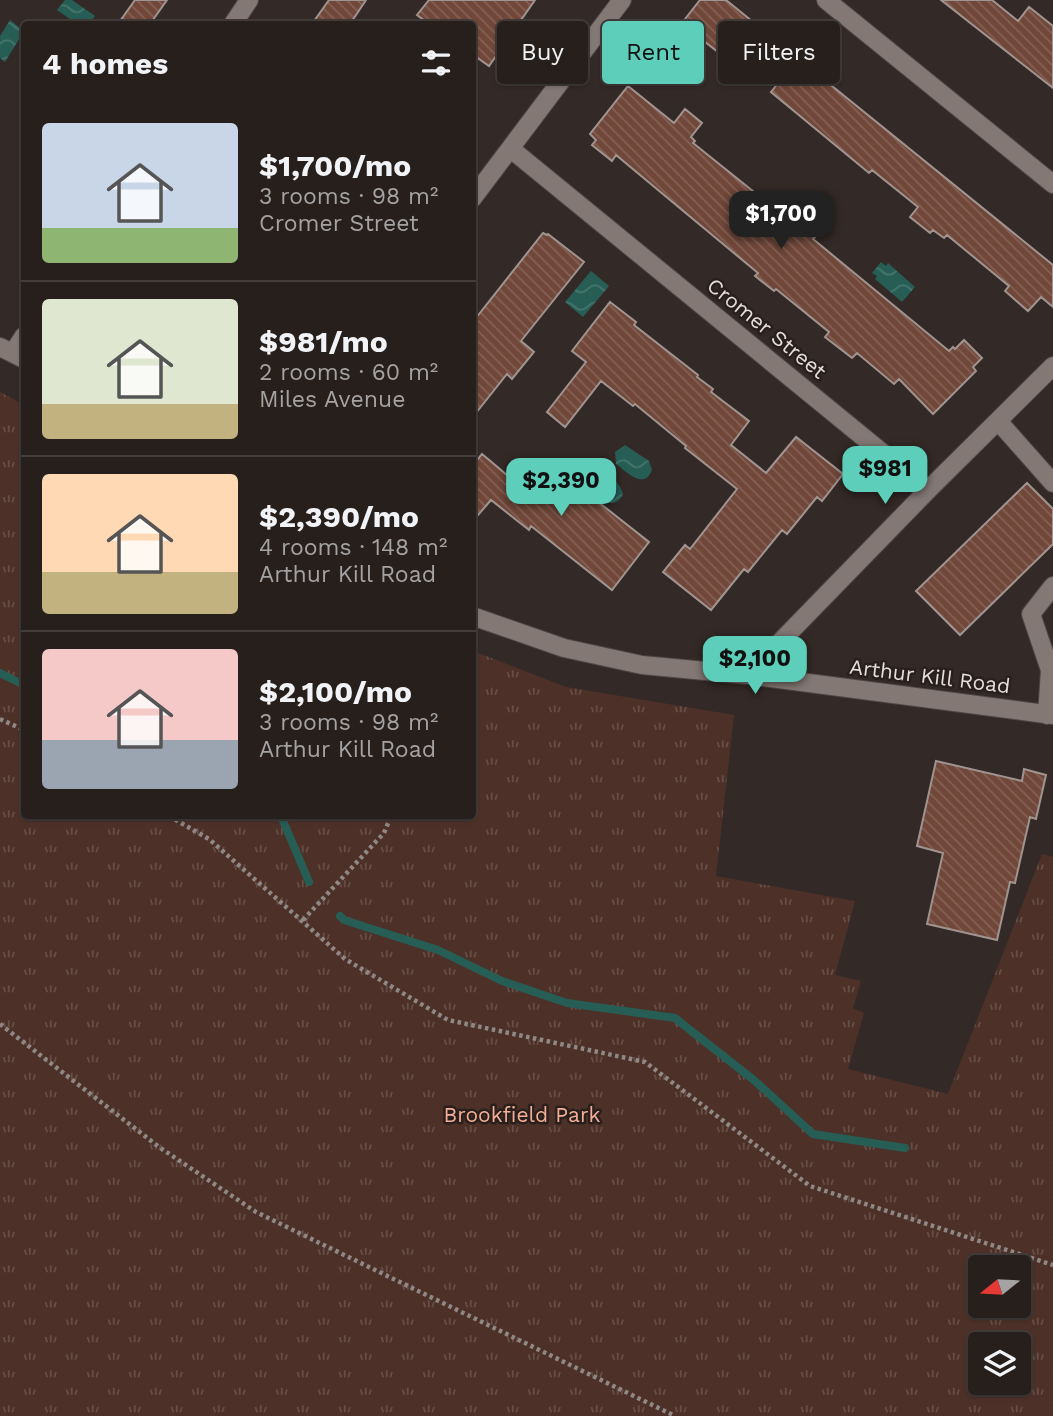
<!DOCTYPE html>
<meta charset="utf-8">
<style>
body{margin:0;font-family:"Work Sans",sans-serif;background:#2e2725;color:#f1f3f6;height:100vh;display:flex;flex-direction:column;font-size:26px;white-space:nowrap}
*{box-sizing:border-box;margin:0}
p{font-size:23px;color:#a4a2a3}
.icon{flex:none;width:38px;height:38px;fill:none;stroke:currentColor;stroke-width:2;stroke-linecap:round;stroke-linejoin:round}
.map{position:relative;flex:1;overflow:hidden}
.drawer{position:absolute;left:21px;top:21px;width:455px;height:798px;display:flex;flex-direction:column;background:#261f1c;border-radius:7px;box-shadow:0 2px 5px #0004,0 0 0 2px #423d3b}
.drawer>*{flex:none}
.top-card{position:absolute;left:497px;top:21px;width:450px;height:63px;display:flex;gap:14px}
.needle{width:46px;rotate:252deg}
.fabs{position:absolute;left:968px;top:1255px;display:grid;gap:14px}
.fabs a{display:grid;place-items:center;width:63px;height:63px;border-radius:7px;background:#261f1c;box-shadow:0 2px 5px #0004,0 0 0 2px #423d3b;font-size:35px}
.price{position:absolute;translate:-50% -60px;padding:0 16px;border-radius:14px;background:#5cceba;color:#111;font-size:23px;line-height:46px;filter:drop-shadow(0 2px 4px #0008)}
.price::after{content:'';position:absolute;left:50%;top:42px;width:21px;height:16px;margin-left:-10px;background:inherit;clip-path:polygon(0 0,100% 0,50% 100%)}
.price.current{background:#222;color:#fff}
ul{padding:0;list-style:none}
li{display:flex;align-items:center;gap:21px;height:175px;padding:0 21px}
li+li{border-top:2px solid #423d3b}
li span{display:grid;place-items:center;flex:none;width:196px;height:140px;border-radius:7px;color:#555}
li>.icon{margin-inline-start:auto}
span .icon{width:84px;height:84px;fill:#fffc;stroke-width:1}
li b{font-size:30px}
h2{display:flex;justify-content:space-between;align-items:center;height:84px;padding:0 21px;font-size:30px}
.pill{padding:0 24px;border-radius:7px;background:#261f1c;box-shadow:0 2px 5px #0004,0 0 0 2px #423d3b;font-size:24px;line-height:63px}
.pill.current{background:#5cceba;color:#111}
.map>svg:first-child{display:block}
</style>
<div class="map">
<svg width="1053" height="1416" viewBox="0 0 1053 1416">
<defs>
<pattern id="park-tufts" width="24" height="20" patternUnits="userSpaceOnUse" patternTransform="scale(1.75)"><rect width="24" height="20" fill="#4d3128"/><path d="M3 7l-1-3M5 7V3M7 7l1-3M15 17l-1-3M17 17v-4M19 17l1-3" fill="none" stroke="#664e47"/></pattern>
<pattern id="water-waves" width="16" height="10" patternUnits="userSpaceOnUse" patternTransform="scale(1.75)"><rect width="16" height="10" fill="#265e55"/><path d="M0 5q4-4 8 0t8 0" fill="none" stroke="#45756d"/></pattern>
<pattern id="building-back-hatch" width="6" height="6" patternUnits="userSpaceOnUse" patternTransform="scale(1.75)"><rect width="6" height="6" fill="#704739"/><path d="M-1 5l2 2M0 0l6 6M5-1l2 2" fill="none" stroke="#846155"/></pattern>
</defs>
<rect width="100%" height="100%" fill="#332926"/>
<path fill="url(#park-tufts)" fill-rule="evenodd" d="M0,392l24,13v411h448l1,-165 93,36 168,28 -18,161 139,25 -20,74 26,6 -8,27 11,5 -16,56 100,25 94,-240 11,3v559h-1053zM980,1267h38v39h-38zM980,1344h38v38h-38z"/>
<path fill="url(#water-waves)" d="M65,0h7l23,16 -6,8h-12l-20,-14z
M10,20l14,11 -19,31 -5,-4v-22z
M881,262l5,4 2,-3 27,24 -13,15 -27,-23 2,-3 -5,-3z
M591,271l18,15 -26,31 -18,-15z
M625,445l24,16 3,9c-8,20 -24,3 -36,-6l-1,-12z
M593,468c12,0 27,14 30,26 -10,22 -35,-1 -38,-16z"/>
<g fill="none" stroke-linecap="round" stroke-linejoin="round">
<path stroke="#265e55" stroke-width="8" d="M0,673l24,12
M281,816l28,66
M340,916l4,4 94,30 64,31 65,22 108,15 80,63 58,53 92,14"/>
</g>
<path fill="url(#building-back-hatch)" stroke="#a09490" stroke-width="2" d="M135,0h32l-17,24h-32z
M329,0h37l-16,24h-38z
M429,0h106l-46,66 -17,-12v-30h-43l-12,-9z
M700,0h26l327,265v42l-12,-10 -13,14 -23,-20 4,-5 -62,-51 -3,3 -11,-8 -3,3 -20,-16 8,-10 -46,-37 -3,3 -98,-81 8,-10 -34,-27 -9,11 -31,-24 -8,10 -23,-19z
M941,0h51l26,21 11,-14 24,19v62z
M628,86l46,37 11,-14 17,14 -11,14 4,4 -2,2 101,81 8,-10 19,16 -8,9 136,112 4,-4 2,2 9,-9 18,18 -9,9 3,4 -43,43 -34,-35 -5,5 -37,-31 -5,5 -27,-21 4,-5 -53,-43 -2,2 -19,-15 3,-3 -88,-73 -54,-45 -4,6 -20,-16 4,-5 -6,-6z
M543,233l4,2 1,-1 36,28 -63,79 13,11 -22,27 -5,-5 -35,44v-95z
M610,302l26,20 -2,3 64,50 -1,2 16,12 -2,3 38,29 -18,24 35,28 30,-36 47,37 -21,27 -5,-4 -30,37 -5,-4 -34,42 -4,-3 -33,41 -48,-38 22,-27 5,4 47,-60 -52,-41 1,-2 -51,-42 -2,2 -32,-25 -36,46 -18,-15 39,-50 -14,-11z
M482,454l38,32 20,-25 41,32 2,-3 66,52 -37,48 -81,-64 -2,4 -38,-30 -19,22v-56z
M1027,483l26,26v35l-93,91 -44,-44z
M936,761l86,20 2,-12 22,6 -10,44 -6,-2 -15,66 -5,-1 -13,58 -70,-16 16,-71 -26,-7z"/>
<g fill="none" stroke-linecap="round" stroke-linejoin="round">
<defs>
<path id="minor" d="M826,0l227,184
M233,24l16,-24
M511,149l417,341
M472,199l150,-199
M0,347l24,12
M13,353l11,-17
M998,421l55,62
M472,616l92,32 78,17 106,10 305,40
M748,675l180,-185 125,-124
M1047,715l3,-45 -19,-56 22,-28"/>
</defs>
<use href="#minor" stroke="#4f4744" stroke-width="20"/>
<path stroke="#908885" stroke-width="4.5" stroke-dasharray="3.5 3.5" stroke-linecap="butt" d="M0,719l24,11
M169,816l40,23 136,120 103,61 197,42 165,124 243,79
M303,920l81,-87 7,-17
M0,1024l159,123 97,65 419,204"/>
<use href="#minor" stroke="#837874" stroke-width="18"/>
</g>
<g text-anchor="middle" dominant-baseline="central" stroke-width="5" stroke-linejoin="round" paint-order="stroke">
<g font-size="21" fill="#e4dedc" stroke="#291f1c">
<text transform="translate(767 328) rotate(39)">Cromer Street</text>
<text transform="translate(930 676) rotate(7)">Arthur Kill Road</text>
</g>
<g font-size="21" fill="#f5ae96" stroke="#291f1c">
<text x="522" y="1114">Brookfield Park</text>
</g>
</g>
</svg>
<div class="fabs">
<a><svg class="needle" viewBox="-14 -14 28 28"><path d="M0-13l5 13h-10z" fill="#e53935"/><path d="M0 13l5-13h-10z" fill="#a4a2a3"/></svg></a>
<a><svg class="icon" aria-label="layers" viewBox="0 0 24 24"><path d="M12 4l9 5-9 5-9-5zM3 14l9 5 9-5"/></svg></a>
</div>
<b class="price current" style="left:781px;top:251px">$1,700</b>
<b class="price" style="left:885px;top:506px">$981</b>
<b class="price" style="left:561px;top:518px">$2,390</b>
<b class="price" style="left:755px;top:696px">$2,100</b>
<div class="top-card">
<a class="pill">Buy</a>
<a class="pill current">Rent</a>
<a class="pill">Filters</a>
</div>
<section class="drawer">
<h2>4 homes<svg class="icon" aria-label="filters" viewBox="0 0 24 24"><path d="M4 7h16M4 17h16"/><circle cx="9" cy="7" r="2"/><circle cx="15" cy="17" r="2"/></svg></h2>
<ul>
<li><span style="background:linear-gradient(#c9d6e8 75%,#8fb573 0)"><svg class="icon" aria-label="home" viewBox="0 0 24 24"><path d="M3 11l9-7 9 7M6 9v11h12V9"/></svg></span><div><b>$1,700/mo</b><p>3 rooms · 98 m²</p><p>Cromer Street</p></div></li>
<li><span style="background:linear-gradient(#dfe7d0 75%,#c2b280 0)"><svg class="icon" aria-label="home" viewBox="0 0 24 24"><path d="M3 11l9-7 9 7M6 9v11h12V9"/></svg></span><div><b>$981/mo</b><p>2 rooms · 60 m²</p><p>Miles Avenue</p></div></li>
<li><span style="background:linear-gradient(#ffd9b3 70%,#c2b280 0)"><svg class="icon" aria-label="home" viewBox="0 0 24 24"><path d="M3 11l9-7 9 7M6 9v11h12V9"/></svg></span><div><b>$2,390/mo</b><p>4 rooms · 148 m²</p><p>Arthur Kill Road</p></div></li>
<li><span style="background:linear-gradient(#f6c9c9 65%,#9aa5b1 0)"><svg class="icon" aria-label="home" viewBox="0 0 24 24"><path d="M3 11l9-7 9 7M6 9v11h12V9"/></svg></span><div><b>$2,100/mo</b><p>3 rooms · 98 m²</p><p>Arthur Kill Road</p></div></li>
</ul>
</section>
</div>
